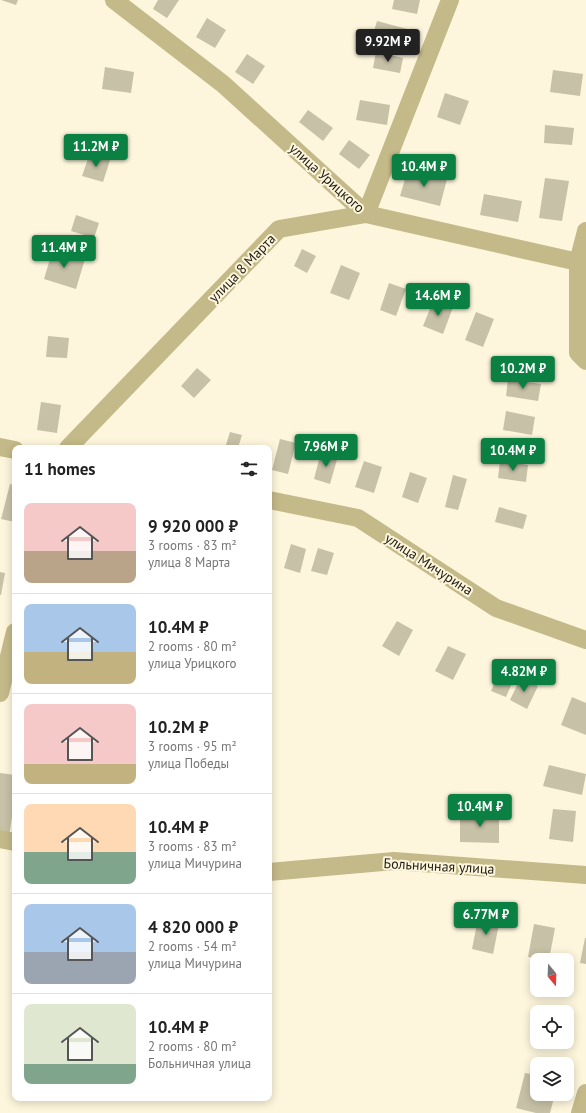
<!DOCTYPE html>
<meta charset="utf-8">
<style>
body{margin:0;font-family:"PT Sans",sans-serif;background:#f2f2f2;color:#222;height:100vh;display:flex;flex-direction:column;font-size:15px;white-space:nowrap}
*{box-sizing:border-box;margin:0}
p{font-size:13px;color:#767676}
.icon{flex:none;width:22px;height:22px;fill:none;stroke:currentColor;stroke-width:2;stroke-linecap:round;stroke-linejoin:round}
.map{position:relative;flex:1;overflow:hidden}
.panel{position:absolute;left:12px;top:445px;width:260px;height:656px;display:flex;flex-direction:column;background:#fff;border-radius:8px;box-shadow:0 2px 10px #0003}
.panel>*{flex:none}
.needle{width:26px;rotate:161deg}
.tools{position:absolute;left:530px;top:953px;display:grid;gap:8px}
.tools a{display:grid;place-items:center;width:44px;height:44px;border-radius:8px;background:#fff;box-shadow:0 2px 10px #0003;font-size:20px}
.price{position:absolute;translate:-50% -34px;padding:0 9px;border-radius:4px;background:#0b8043;color:#fff;font-size:13px;line-height:26px;filter:drop-shadow(0 1px 2px #0008)}
.price::after{content:'';position:absolute;left:50%;top:24px;width:12px;height:9px;margin-left:-6px;background:inherit;clip-path:polygon(0 0,100% 0,50% 100%)}
.price.selected{background:#222;color:#fff}
ul{padding:0;list-style:none}
li{display:flex;align-items:center;gap:12px;height:100px;padding:0 12px}
li+li{border-top:1px solid #e0e0e0}
li span{display:grid;place-items:center;flex:none;width:112px;height:80px;border-radius:8px;color:#555}
li>.icon{margin-inline-start:auto}
span .icon{width:48px;height:48px;fill:#fffc;stroke-width:1}
li b{font-size:17px}
h2{display:flex;justify-content:space-between;align-items:center;height:48px;padding:0 12px;font-size:17px}
.map>svg:first-child{display:block}
</style>
<div class="map">
<svg width="586" height="1113" viewBox="0 0 586 1113">
<rect width="100%" height="100%" fill="#fdf6dc"/>
<path fill="#c7c1a7" d="M1,0h17l-2,5z
M158,0h21l-12,18 -14,-9z
M394,0h26l-3,14 -25,-5z
M207,18l19,12 -11,18 -19,-11z
M377,21l34,9 -5,18 -34,-10z
M376,52l27,6 -3,15 -27,-5z
M247,54l18,12 -12,18 -18,-12z
M105,67l29,5 -3,21 -29,-4z
M553,70l30,4 -3,22 -30,-4z
M445,93l24,8 -9,24 -23,-8z
M360,100l30,5 -3,20 -31,-5z
M308,110l25,18 -10,13 -24,-19z
M545,125l29,3 -2,17 -28,-2z
M349,140l21,15 -11,14 -20,-15z
M90,153l20,7 -7,22 -21,-6z
M408,169l39,10 -7,27 -40,-10z
M545,178l24,3 -7,40 -23,-3z
M484,194l38,7 -4,21 -38,-7z
M76,215l23,8 -5,15 -23,-7z
M53,249l32,10 -9,30 -32,-10z
M302,249l14,7 -9,17 -13,-7z
M341,265l19,8 -11,27 -19,-7z
M389,283l17,6 -10,27 -16,-6z
M434,299l19,8 -10,27 -20,-8z
M476,312l18,7 -11,28 -18,-7z
M48,336l21,2 -2,20 -21,-1z
M197,368l14,12 -17,18 -13,-12z
M508,379l33,5 -3,17 -32,-5z
M41,402l20,3 -4,28 -20,-3z
M506,411l29,6 -3,18 -29,-5z
M230,432l12,3 -4,13h-13z
M280,439l16,4 -8,31 -16,-4z
M321,452l17,4 -8,28 -16,-5z
M364,461l18,6 -8,26 -19,-6z
M500,461l28,4 -2,17 -28,-4z
M410,472l17,6 -9,25 -16,-6z
M453,475l14,4 -9,31 -13,-3z
M10,484l5,1v37l-14,-3z
M499,507l28,8 -4,14 -28,-7z
M291,544l15,5 -6,24 -16,-5z
M318,548l16,5 -7,22 -16,-4z
M0,572l5,1 -4,22h-1z
M397,621l16,9 -14,26 -17,-10z
M448,646l18,8 -13,26 -18,-9z
M501,668l15,6 -10,23 -15,-6z
M521,677l17,9 -11,23 -17,-9z
M572,697l14,6v32l-25,-10z
M549,765l37,9 -4,21 -39,-9z
M0,773l15,2v36h-2l-4,25 -9,-2z
M553,809l23,2 -3,31 -24,-3z
M460,814h39v29l-39,-1z
M478,919l21,5 -6,30 -21,-5z
M534,924l21,4 -6,32 -21,-3z
M585,938h1v26l-6,-1z
M525,1073l12,2v19h18l-5,19h-14l-20,-5z"/>
<g fill="none" stroke-linecap="round" stroke-linejoin="round">
<path stroke="#c4b989" stroke-width="18" d="M114,0l109,84 143,130 212,48 8,1
M586,231l-8,31v91l8,8
M0,447l15,3
M68,448l211,-219 87,-15 84,-214
M269,500l89,18 138,90 90,32
M0,693l15,-61
M0,839l15,3
M269,872l125,-11 192,14
M580,1113l6,-20"/>
</g>
<g text-anchor="middle" dominant-baseline="central" stroke-width="4" stroke-linejoin="round" paint-order="stroke">
<g font-size="14" fill="#201d14" stroke="#fdf6dc">
<text transform="translate(327 178) rotate(42)">улица Урицкого</text>
<text transform="translate(242 268) rotate(-46)">улица 8 Марта</text>
<text transform="translate(429 564) rotate(33)">улица Мичурина</text>
<text transform="translate(439 866) rotate(3)">Больничная улица</text>
</g>
</g>
</svg>
<div class="tools">
<a><svg class="needle" viewBox="-14 -14 28 28"><path d="M0-13l5 13h-10z" fill="#e53935"/><path d="M0 13l5-13h-10z" fill="#767676"/></svg></a>
<a><svg class="icon" aria-label="locate" viewBox="0 0 24 24"><circle cx="12" cy="12" r="6"/><path d="M12 2v4M12 18v4M2 12h4M18 12h4"/></svg></a>
<a><svg class="icon" aria-label="layers" viewBox="0 0 24 24"><path d="M12 4l9 5-9 5-9-5zM3 14l9 5 9-5"/></svg></a>
</div>
<b class="price selected" style="left:388px;top:63px">9.92M ₽</b>
<b class="price" style="left:96px;top:168px">11.2M ₽</b>
<b class="price" style="left:424px;top:188px">10.4M ₽</b>
<b class="price" style="left:64px;top:269px">11.4M ₽</b>
<b class="price" style="left:438px;top:317px">14.6M ₽</b>
<b class="price" style="left:523px;top:390px">10.2M ₽</b>
<b class="price" style="left:326px;top:468px">7.96M ₽</b>
<b class="price" style="left:513px;top:472px">10.4M ₽</b>
<b class="price" style="left:524px;top:693px">4.82M ₽</b>
<b class="price" style="left:480px;top:828px">10.4M ₽</b>
<b class="price" style="left:486px;top:936px">6.77M ₽</b>
<section class="panel">
<h2>11 homes<svg class="icon" aria-label="filters" viewBox="0 0 24 24"><path d="M4 7h16M4 17h16"/><circle cx="9" cy="7" r="2"/><circle cx="15" cy="17" r="2"/></svg></h2>
<ul>
<li><span style="background:linear-gradient(#f6c9c9 60%,#b9a48a 0)"><svg class="icon" aria-label="home" viewBox="0 0 24 24"><path d="M3 11l9-7 9 7M6 9v11h12V9"/></svg></span><div><b>9 920 000 ₽</b><p>3 rooms · 83 m²</p><p>улица 8 Марта</p></div></li>
<li><span style="background:linear-gradient(#a9c7e8 60%,#c2b280 0)"><svg class="icon" aria-label="home" viewBox="0 0 24 24"><path d="M3 11l9-7 9 7M6 9v11h12V9"/></svg></span><div><b>10.4M ₽</b><p>2 rooms · 80 m²</p><p>улица Урицкого</p></div></li>
<li><span style="background:linear-gradient(#f6c9c9 75%,#c2b280 0)"><svg class="icon" aria-label="home" viewBox="0 0 24 24"><path d="M3 11l9-7 9 7M6 9v11h12V9"/></svg></span><div><b>10.2M ₽</b><p>3 rooms · 95 m²</p><p>улица Победы</p></div></li>
<li><span style="background:linear-gradient(#ffd9b3 60%,#7fa58c 0)"><svg class="icon" aria-label="home" viewBox="0 0 24 24"><path d="M3 11l9-7 9 7M6 9v11h12V9"/></svg></span><div><b>10.4M ₽</b><p>3 rooms · 83 m²</p><p>улица Мичурина</p></div></li>
<li><span style="background:linear-gradient(#a9c7e8 60%,#9aa5b1 0)"><svg class="icon" aria-label="home" viewBox="0 0 24 24"><path d="M3 11l9-7 9 7M6 9v11h12V9"/></svg></span><div><b>4 820 000 ₽</b><p>2 rooms · 54 m²</p><p>улица Мичурина</p></div></li>
<li><span style="background:linear-gradient(#dfe7d0 75%,#7fa58c 0)"><svg class="icon" aria-label="home" viewBox="0 0 24 24"><path d="M3 11l9-7 9 7M6 9v11h12V9"/></svg></span><div><b>10.4M ₽</b><p>2 rooms · 80 m²</p><p>Больничная улица</p></div></li>
</ul>
</section>
</div>
